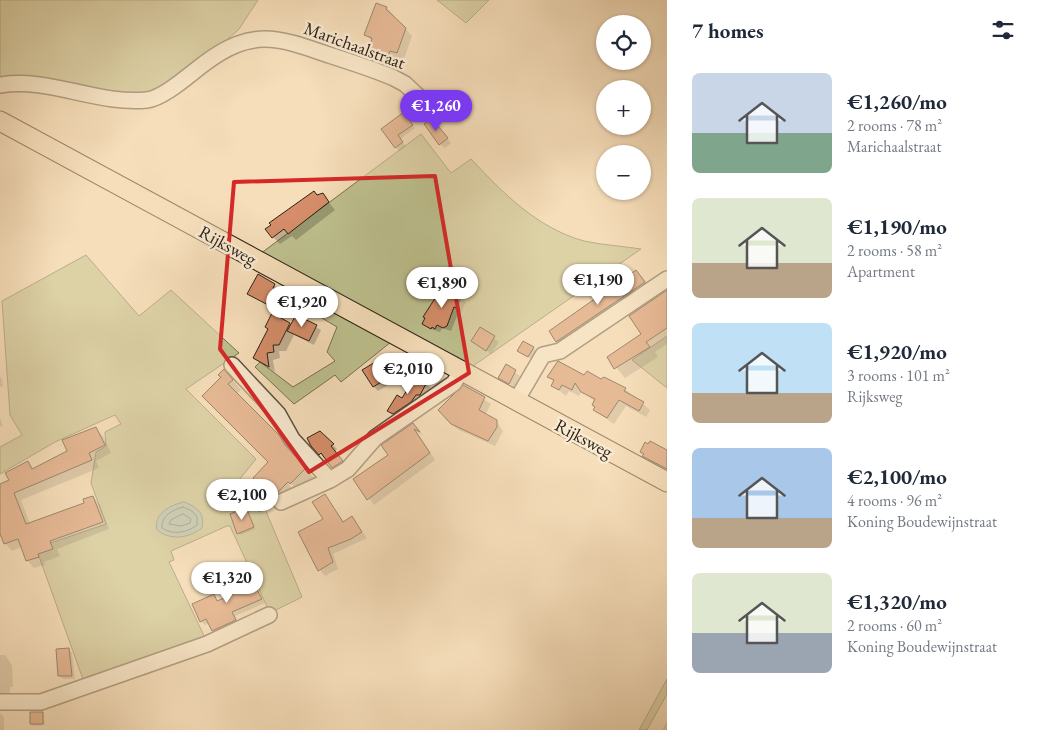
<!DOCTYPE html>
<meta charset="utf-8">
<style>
body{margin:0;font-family:"EB Garamond",serif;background:#f2f2f3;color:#1f2937;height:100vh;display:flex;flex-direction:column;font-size:19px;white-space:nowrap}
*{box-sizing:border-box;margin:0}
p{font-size:16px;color:#747a83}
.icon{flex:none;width:28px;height:28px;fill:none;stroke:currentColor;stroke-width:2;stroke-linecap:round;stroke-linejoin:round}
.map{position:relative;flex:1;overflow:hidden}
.panel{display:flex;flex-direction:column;background:#fff;width:375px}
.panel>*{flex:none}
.fabs{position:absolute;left:596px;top:15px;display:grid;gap:10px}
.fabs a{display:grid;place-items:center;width:55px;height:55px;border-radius:50%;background:#fff;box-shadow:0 1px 4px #0004;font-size:25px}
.price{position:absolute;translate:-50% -42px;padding:0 11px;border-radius:18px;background:#fff;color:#222;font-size:16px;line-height:32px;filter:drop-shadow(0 1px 2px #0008)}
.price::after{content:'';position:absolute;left:50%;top:30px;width:15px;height:11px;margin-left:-8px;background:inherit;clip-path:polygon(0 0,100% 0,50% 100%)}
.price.selected{background:#7c3aed;color:#fff}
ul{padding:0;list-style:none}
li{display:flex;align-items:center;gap:15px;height:125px;padding:0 25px}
li span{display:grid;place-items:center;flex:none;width:140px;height:100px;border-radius:8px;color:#555}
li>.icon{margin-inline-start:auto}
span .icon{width:60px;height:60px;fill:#fffc;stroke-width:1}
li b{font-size:21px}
h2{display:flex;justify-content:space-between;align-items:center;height:60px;padding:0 25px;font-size:21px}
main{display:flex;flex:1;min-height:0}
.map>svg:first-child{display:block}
</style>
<main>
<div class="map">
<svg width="667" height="730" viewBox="0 0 667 730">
<rect width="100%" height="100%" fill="#f6deba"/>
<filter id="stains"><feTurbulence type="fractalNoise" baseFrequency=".004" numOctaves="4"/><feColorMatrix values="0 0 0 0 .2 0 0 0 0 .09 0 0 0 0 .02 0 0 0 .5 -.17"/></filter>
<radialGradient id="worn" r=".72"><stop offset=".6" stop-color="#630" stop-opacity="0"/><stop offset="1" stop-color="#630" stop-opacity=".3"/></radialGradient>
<path fill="#bec18f" stroke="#767152" d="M0,0h258l-19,29 -24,22 -48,34 -22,11 -145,-17z
M437,0h52l-23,23z
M421,134l30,39 20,-14c32,34 66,69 113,82 18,4 38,5 57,8l-168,117 -213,-112z
M86,255l53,61 32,-26 68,63 -53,36 70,70 -21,26 24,27 6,-3 37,88 -32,16 -40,-87h-3l-56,25 3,9 -5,2 38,80 -123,40 -48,-134 70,-24 -15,-41 5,-31 10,-6 -1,-14 16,-8 -6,-9 -60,27 -55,32v-27l22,-12 -12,-20 -8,-114z
M316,299l75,43 -50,40 -6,-7 -41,29 -39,-37 5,-5 33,25 42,-26 -8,-9 10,-25 -27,-16z
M667,336v52l-35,-28z
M667,679v15l-20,36h-8z"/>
<path fill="#9dbcb3" stroke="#707e74" d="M184,502c13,5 21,11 18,26 -13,10 -31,13 -45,2 -4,-16 13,-25 27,-28z"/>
<path fill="#0003" d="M376,5l11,3 25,28 -8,23 -7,-2 -5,14 -16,-6 -7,-8 4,-15 -7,-7z
M407,117l8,11 -15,11 6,7 -7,5 -17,-21z
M436,125l15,18 -6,5 -5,-4z
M323,195l12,15 -39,30 -4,-4 -12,8 -7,-7 44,-41z
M638,272l16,20 -87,59 -10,-10 -6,-9z
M274,285l4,3 -2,3 4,4 -4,14 -27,-15z
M443,288l23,14 -5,10 -2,-1 -8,20 -9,-3 -2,4 -12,-4 -4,-4z
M667,292v52l-12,8 3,5 -33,21 -17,-20 35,-24z
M272,315l19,11 5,-10 25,14 -7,15 -20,-10 -8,16h-7l1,7 -7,2 2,12 -21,-14 15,-28z
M480,328l19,14 -8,12 -18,-13z
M533,348l5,4 -5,8 -14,-9z
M384,359l13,21 -19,11 -4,-4z
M556,363l29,14 16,3 24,9 25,21 -4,7 -20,-11 -12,18 -20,-14 1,-8 -13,-11 -3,5 -10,-5 -3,5 -14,-11 2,-3 -5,-5z
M506,366l14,10 -6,11 -14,-9z
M0,377l2,2 1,7 -3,1z
M417,378l14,10 -6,11 -27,19 -9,-7 13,-11z
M233,380l8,10 -5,4 52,52 6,10 20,22 -14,14 -16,-15 -2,1 14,14 -13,13 -19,-18 6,-25 -67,-66z
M464,387l27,17 -6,11 11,6 7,10 -8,15 -36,-16 -7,-6z
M0,418l3,8 -3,1z
M413,424l10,11 -6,-3 18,28 -61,45 -19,-25 35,-25z
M95,428l8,8 8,17 -15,8 3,7 -78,32 9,24 56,-20 7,-7 7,8 9,24 -52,20 3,7 -16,6 1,3 -11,3 -7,-8 -5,-13 -10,4 -7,-8 -5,-13v-44l10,-5 18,-18 6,6 35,-17z
M320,433l17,16 -2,2 11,15 -8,5 -26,-26z
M641,451h26v20l-17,-9z
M325,495l19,28 8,-5 15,20 -34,16 5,15 -13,7 -5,-6z
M246,509l9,20 -15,6 -2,-2z
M247,572l18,31 -30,13 4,8 -22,11 -8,-12 -4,2 -4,-4 13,-25 5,6 26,-12z
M69,649l3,4 3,26h-12l-3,-3z
M0,655h5l7,10 1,22h-3v10l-10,1z
M0,713l4,4v13h-4z
M43,713l2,12 -12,1 -2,-2z
M667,721v9h-5z"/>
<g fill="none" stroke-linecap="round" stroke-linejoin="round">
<path stroke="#656e64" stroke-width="1" d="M183,507l9,4 5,6v8c-10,8 -25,10 -35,3 -1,-12 10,-18 21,-21z
M183,514l8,5 -1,4 -9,3 -12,-2 2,-4z"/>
</g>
<path fill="#d68e6a" stroke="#2d2116" d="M376,3l11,4 -1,2 20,19 -9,25 -7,-2 -5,13 -18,-6 5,-20 -8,-3z
M404,112l9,13 -15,10 5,7 -8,6 -14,-19z
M430,120l4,1 14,17 -9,7 -15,-21z
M314,191l3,4 6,-2 6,9 -41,32 -4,-5 -12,9 -7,-9 6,-4 -2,-2z
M636,270l9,12 -89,60 -7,-11z
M258,274l17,10 -2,4 5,2 -2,5 2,1 -6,11 -25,-13z
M443,286l19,10 -6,12 -2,-1 -7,19 -4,2 -6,-3 -2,4 -3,-2 -1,2 -9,-5 3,-6 -2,-1z
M667,290v38l-21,14 4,5 -36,22 -7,-12 34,-23 -12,-18z
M272,313l18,10 -11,22h-6l1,7 -7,1 2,14 -16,-9 15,-29 -3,-2z
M296,315l21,10 -8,16 -22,-10z
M480,327l15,9 -9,15 -15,-10z
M523,341l11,6 -6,10 -11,-6z
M382,358h3l5,9 -2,1 5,7 -20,12 -11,-17z
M558,361l26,14 3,-4 14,8 3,-2 22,11 -2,3 20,11 -5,9 -20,-11 -12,18 -14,-8 2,-3 -3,-2 3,-6 -14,-7 -6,-9 -3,7 -10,-5 -3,5 -8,-4 3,-6 -7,-3z
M506,364l10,6 -7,14 -11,-6z
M224,369l9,11 -5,4 51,51 6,10 21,23 -16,16 -2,-2 -15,15 -20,-19 15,-16 -66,-66 19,-19 -3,-2z
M416,376l11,6 -7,13h-4l-5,7 -18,12 -6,-3 10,-16 5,3z
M463,385l22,12 -6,13 18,10v7l-9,14 -37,-17 -13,-14z
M413,423l7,9 -6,-3 16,24 -63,47 -14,-21 35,-24 -7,-10z
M96,427l9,18 -16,8 3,7 -78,33 12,31 58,-21 -1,-4 10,-3 10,26 -53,19 3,8 -15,5 1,3 -13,4 -8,-22 -14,5 -4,-10v-50l9,-4 -4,-7 23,-12 4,8 35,-18 -5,-11z
M320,431l14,13 -3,2 12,15 -11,7 -11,-15 -2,2 -8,-9 -4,-8z
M650,441l17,9v19l-25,-13 2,-2 -4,-2 5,-10 3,2z
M325,494l18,28 9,-6 10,16 -11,7 -23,9 5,14 -15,9 -20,-39 25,-13 -11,-17z
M246,507l8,20 -17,7 -7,-20z
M247,571l15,28 -30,13 4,8 -24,11 -6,-12 -6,3 -8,-18 22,-10 3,7 26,-11 -6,-14z
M69,648l3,28h-14l-2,-27z
M30,712h13v12h-13z"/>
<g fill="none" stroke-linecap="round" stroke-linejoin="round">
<defs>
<path id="minor" d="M0,85c50,-8 97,20 147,15 17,-2 43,-26 58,-37 47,-35 72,-26 124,-8 22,7 44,14 65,23l11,6 30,28
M232,365l46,49 14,25 38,41
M516,401l27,-46 17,-4 107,-72
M281,502l49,-22 18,-11 27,-31 79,-55 7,-12
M0,702h41l166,-58 62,-29"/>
<path id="major" d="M0,121l667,361"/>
</defs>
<use href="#minor" stroke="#5f503f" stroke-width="18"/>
<use href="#major" stroke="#2d2116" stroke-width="21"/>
<use href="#minor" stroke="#f9ead2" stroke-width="15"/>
<use href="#major" stroke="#f6deba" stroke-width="19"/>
</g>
<path d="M0 0H667V730H0ZM435,176l34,197 -160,99 -89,-123 14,-167z" fill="#f6deba" fill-opacity=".55" fill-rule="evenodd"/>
<path fill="none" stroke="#d62828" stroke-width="4" stroke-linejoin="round" d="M435,176l34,197 -160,99 -89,-123 14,-167z"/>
<g text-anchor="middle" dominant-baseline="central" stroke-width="5" stroke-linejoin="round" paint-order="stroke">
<g font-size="18" fill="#2d2116" stroke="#f9ead2">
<text transform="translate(355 45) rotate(20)">Marichaalstraat</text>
<text transform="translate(228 245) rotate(29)">Rijksweg</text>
<text transform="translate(584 438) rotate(28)">Rijksweg</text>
</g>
</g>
<rect width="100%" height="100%" filter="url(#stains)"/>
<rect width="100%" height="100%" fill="url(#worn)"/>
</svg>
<div class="fabs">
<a><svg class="icon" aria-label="locate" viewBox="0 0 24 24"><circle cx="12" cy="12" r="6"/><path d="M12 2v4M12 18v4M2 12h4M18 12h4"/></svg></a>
<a>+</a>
<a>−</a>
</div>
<b class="price selected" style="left:436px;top:132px">€1,260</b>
<b class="price" style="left:598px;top:306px">€1,190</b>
<b class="price" style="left:442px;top:309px">€1,890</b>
<b class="price" style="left:302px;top:328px">€1,920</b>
<b class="price" style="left:408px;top:395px">€2,010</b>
<b class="price" style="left:242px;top:521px">€2,100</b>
<b class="price" style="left:227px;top:604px">€1,320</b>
</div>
<section class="panel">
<h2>7 homes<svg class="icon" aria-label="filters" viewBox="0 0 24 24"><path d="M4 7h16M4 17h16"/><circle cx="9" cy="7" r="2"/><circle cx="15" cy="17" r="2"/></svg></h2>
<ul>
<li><span style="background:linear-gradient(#c9d6e8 60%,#7fa58c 0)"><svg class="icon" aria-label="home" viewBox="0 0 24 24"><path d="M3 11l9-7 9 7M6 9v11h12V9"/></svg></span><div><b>€1,260/mo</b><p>2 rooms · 78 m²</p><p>Marichaalstraat</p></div></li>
<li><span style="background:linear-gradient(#dfe7d0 65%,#b9a48a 0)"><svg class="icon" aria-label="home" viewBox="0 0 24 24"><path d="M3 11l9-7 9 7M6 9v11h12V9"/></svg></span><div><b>€1,190/mo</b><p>2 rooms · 58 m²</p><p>Apartment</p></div></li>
<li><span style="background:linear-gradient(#bfe0f5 70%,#b9a48a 0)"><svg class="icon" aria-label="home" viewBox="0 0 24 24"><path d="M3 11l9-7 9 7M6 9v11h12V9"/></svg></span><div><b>€1,920/mo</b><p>3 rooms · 101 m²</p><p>Rijksweg</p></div></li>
<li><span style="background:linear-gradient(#a9c7e8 70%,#b9a48a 0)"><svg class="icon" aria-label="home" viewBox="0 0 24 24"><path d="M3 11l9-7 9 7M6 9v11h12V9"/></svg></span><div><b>€2,100/mo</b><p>4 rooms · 96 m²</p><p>Koning Boudewijnstraat</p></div></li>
<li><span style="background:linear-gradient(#dfe7d0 60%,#9aa5b1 0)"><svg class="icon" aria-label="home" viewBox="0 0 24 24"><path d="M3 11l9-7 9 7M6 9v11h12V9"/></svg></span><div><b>€1,320/mo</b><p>2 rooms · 60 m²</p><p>Koning Boudewijnstraat</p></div></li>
</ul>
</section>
</main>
